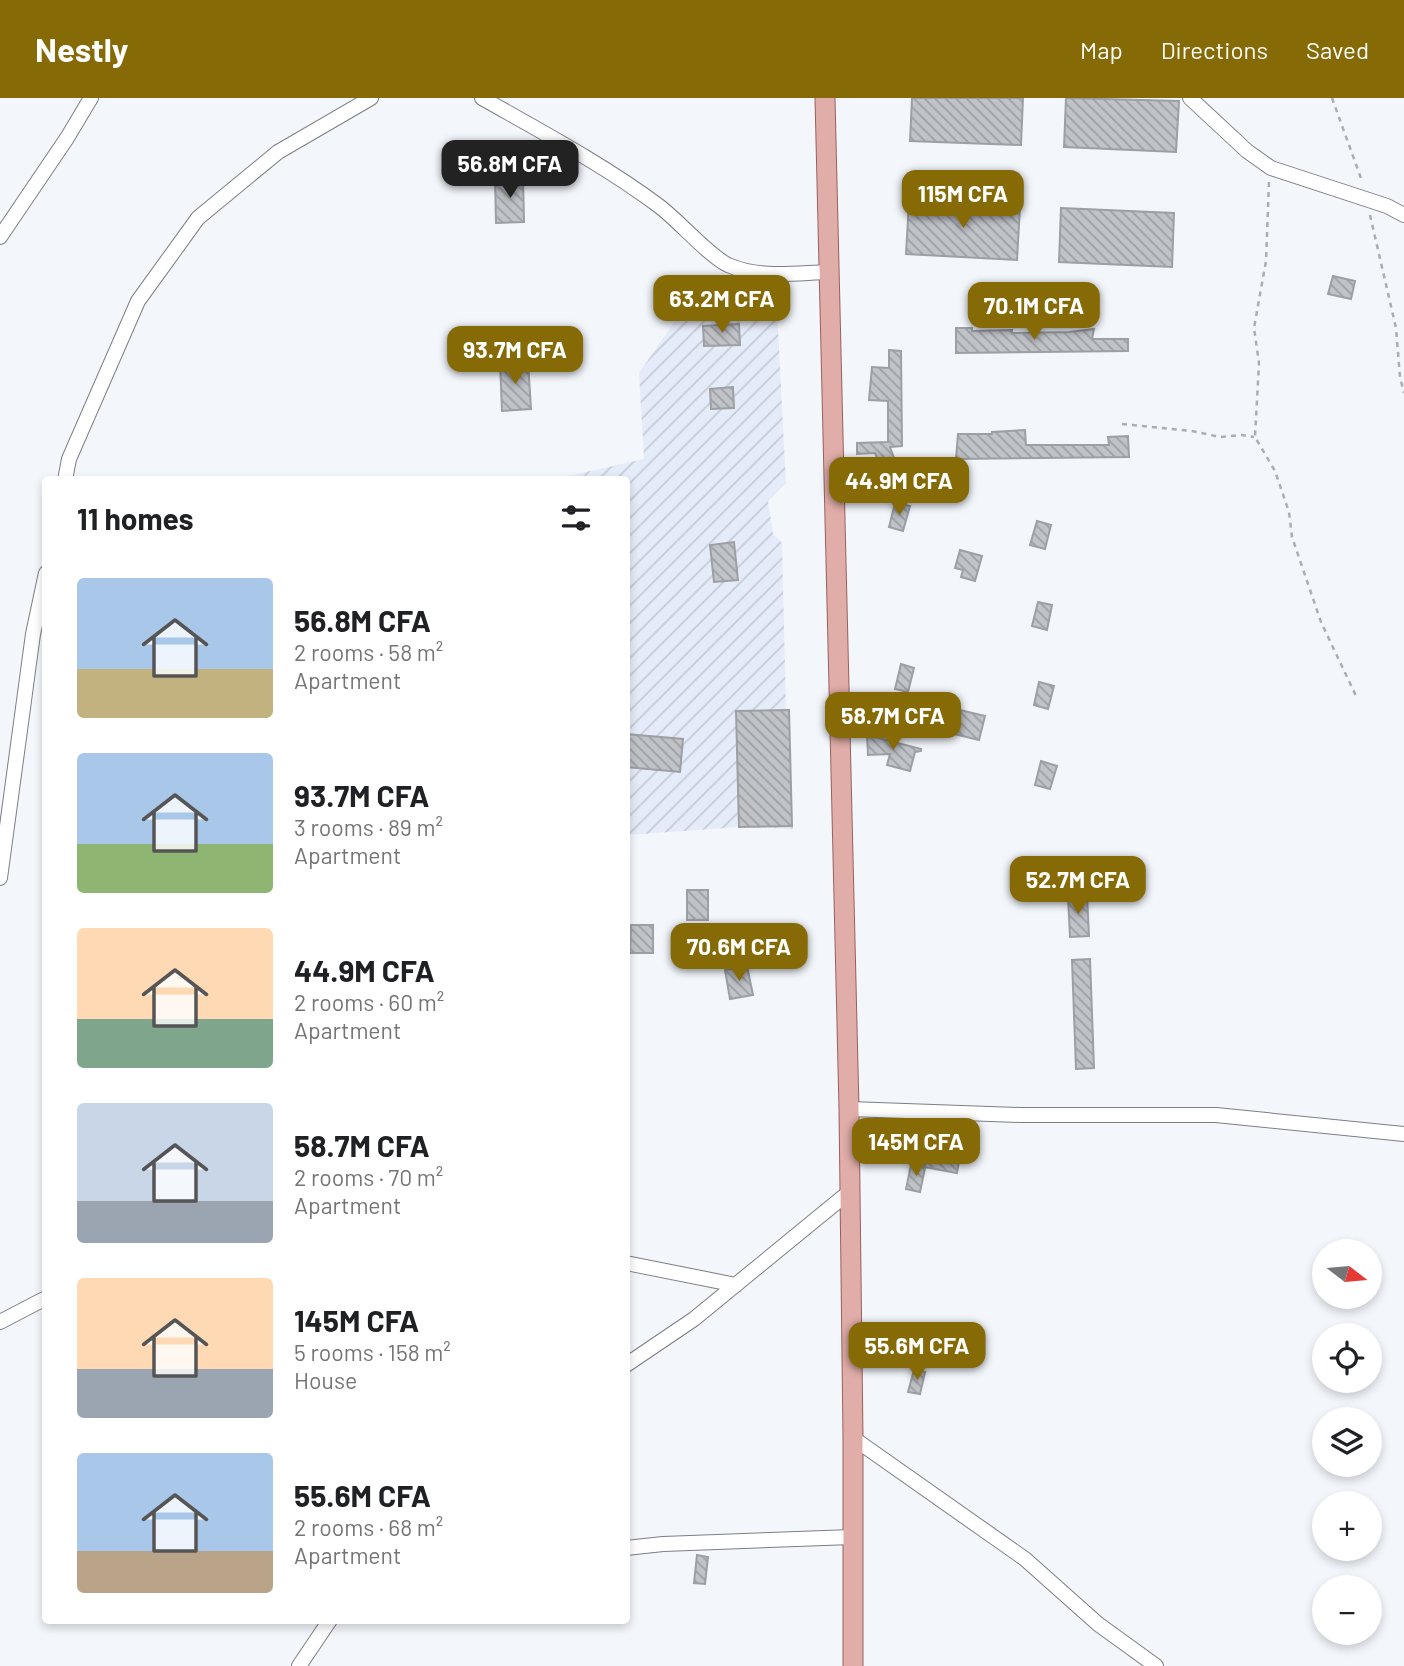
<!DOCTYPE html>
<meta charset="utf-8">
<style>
body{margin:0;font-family:Barlow,sans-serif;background:#f2f2f2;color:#202124;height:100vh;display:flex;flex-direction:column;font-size:26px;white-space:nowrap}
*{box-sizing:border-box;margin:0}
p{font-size:23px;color:#757577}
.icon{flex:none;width:38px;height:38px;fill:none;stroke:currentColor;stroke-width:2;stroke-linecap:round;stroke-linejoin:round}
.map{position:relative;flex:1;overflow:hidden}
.side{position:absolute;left:42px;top:378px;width:588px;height:1148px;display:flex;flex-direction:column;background:#fff;border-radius:7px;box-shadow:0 4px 10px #0003}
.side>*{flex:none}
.needle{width:46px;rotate:106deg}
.buttons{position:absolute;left:1312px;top:1141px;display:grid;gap:14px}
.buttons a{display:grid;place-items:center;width:70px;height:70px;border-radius:50%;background:#fff;box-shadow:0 4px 10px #0003;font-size:35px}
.price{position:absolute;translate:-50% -60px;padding:0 16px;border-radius:14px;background:#866a05;color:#fff;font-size:23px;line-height:46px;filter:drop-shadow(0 2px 4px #0008)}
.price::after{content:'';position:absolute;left:50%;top:42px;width:21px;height:16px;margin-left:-10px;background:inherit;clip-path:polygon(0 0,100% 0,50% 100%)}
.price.on{background:#222;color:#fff}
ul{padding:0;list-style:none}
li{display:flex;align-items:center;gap:21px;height:175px;padding:0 35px}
li span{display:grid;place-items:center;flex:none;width:196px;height:140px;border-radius:7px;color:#555}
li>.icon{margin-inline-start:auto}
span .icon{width:84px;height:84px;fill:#fffc;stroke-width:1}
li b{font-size:30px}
h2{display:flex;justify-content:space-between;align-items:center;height:84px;padding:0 35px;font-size:30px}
header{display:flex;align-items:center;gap:42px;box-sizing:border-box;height:98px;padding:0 35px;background:#866a05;color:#fff}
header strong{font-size:33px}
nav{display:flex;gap:38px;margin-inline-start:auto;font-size:24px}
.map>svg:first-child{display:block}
</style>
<header>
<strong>Nestly</strong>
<nav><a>Map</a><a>Directions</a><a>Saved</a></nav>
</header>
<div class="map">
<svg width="1404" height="1568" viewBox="0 0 1404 1568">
<defs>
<pattern id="industrial-furrows" width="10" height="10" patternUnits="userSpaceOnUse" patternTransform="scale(1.75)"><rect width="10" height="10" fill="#e5ecf9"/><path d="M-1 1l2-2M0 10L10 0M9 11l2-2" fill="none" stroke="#c5cbd6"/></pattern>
<pattern id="building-back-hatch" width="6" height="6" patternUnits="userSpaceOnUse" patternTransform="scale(1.75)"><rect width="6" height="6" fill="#c0c3c8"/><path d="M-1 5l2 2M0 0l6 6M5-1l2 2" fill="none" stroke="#9d9fa4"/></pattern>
</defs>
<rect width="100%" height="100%" fill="#f3f7fc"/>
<path fill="url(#industrial-furrows)" d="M777,212l9,173 -18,18 5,33 9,9 4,167 7,119 -54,-2 -112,8 -1,-355h-76l94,-21 -5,-86 42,-61z"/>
<path fill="url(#building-back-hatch)" stroke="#9c9fa4" stroke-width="2" d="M912,0h111l-2,47 -111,-4z
M1066,0l113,3 -3,51 -112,-5z
M523,79l1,45 -28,1 -1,-45z
M909,103l111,6 -3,53 -111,-6z
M1061,110l113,5 -2,54 -113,-5z
M1333,178l22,5 -4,18 -23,-5z
M739,226l1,21 -36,1 -1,-20z
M956,230h16v3l40,-1v3l57,-1 25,-3 -2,10h36v12l-172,2z
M889,252l12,1 1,95 -12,1 7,19 -14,6 -8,-19 -18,1v-11l31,-1v-41l-19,-1 3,-33 17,1z
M528,263l3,48 -29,2 -2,-48z
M733,289l1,21 -23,1 -1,-20z
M1025,332l1,15h83l-1,-8 20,-1 1,21 -173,2 2,-25h34v-2z
M895,405l15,3 -7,25 -14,-4z
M1037,423l14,4 -6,24 -15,-4z
M734,444l4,38 -24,2 -4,-37z
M960,452l22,6 -7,25 -14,-4 2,-7 -8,-2z
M1038,504l14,3 -5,25 -15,-4z
M901,566l13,4 -6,24 -13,-3z
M1039,584l15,4 -6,23 -14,-4z
M789,612l3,116 -53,1 -3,-116z
M960,612l25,6 -6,24 -25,-6z
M626,636l57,5 -3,33 -54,-5z
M867,637l54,14v2l-6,1 -5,19 -23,-6 3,-11 -22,1z
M1041,663l16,5 -7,23 -15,-4z
M687,792h21v30h-21z
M1087,797l2,41 -19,1 -2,-41z
M631,827h22v28h-23z
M1090,861l4,109 -18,1 -4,-109z
M747,868l6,29 -23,4 -5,-29z
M928,1051l32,6 -3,18 -33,-6z
M911,1067l14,3 -5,24 -14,-3z
M914,1272l11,2 -5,22 -12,-2z
M697,1457l11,2 -3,27 -11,-1z"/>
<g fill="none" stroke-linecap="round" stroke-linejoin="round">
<defs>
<path id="minor" d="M482,0c60,34 122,67 177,108 20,15 50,50 69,59 32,14 67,8 100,7
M1190,0l57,53 24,17 116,38 17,9
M0,139l67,-99 24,-40
M65,382l4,-21 69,-158 60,-83 80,-66 93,-54
M0,780l33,-244 13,-61
M849,1011l172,6h195l188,19
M626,1165l110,22
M0,1224l46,-24
M626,1267l68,-46 154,-126
M853,1340l172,121 73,65 58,42
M626,1450l37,-4 189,-7
M299,1568l31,-46"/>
<path id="major" d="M825,0l24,1011 4,329v228"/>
</defs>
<use href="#minor" stroke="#7c7e83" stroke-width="16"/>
<use href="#major" stroke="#98615c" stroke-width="21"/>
<path stroke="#aaadb1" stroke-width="2.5" stroke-dasharray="5 5" stroke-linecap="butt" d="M1332,0l30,83
M1269,84l-3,79 -12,67 5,35 -4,74 20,34 14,41 3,25 29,85 36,76
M1370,117l26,113 4,49 4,16
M1122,326l70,7 28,6 22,-2 12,2"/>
<use href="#minor" stroke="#fff" stroke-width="14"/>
<use href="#major" stroke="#e0ada8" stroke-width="19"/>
</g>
</svg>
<div class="buttons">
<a><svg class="needle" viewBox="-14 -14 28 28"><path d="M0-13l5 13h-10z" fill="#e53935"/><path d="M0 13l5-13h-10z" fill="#757577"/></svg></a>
<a><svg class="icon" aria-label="locate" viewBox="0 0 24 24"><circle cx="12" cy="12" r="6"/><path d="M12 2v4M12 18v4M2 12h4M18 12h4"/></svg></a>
<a><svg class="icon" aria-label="layers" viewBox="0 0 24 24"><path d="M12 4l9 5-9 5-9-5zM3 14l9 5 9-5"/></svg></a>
<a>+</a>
<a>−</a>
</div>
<b class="price on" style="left:510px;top:102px">56.8M CFA</b>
<b class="price" style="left:963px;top:132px">115M CFA</b>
<b class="price" style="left:722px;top:237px">63.2M CFA</b>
<b class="price" style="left:1034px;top:244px">70.1M CFA</b>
<b class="price" style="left:515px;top:288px">93.7M CFA</b>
<b class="price" style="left:899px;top:419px">44.9M CFA</b>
<b class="price" style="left:893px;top:654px">58.7M CFA</b>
<b class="price" style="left:1078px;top:818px">52.7M CFA</b>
<b class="price" style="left:739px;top:885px">70.6M CFA</b>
<b class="price" style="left:916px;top:1080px">145M CFA</b>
<b class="price" style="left:917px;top:1284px">55.6M CFA</b>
<section class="side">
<h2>11 homes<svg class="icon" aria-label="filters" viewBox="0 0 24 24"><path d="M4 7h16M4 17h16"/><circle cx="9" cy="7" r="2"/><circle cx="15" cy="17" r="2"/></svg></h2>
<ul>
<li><span style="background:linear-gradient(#a9c7e8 65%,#c2b280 0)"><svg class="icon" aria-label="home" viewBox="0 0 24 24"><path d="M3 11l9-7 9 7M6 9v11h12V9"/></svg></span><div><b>56.8M CFA</b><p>2 rooms · 58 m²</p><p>Apartment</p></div></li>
<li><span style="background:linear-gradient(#a9c7e8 65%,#8fb573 0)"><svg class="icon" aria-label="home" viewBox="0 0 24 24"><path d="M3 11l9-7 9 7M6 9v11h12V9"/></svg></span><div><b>93.7M CFA</b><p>3 rooms · 89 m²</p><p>Apartment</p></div></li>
<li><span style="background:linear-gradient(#ffd9b3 65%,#7fa58c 0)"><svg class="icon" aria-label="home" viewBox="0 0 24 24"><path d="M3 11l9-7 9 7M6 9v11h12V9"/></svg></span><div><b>44.9M CFA</b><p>2 rooms · 60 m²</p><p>Apartment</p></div></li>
<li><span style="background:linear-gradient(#c9d6e8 70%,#9aa5b1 0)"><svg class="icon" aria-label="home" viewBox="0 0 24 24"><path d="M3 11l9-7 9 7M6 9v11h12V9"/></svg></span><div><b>58.7M CFA</b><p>2 rooms · 70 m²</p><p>Apartment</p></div></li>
<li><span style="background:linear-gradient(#ffd9b3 65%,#9aa5b1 0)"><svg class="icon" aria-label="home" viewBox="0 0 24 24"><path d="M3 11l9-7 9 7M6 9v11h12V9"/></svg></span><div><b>145M CFA</b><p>5 rooms · 158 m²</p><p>House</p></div></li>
<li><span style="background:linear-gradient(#a9c7e8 70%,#b9a48a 0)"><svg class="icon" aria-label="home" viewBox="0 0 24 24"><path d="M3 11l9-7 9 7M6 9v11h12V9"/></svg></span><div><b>55.6M CFA</b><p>2 rooms · 68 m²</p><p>Apartment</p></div></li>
</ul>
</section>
</div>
